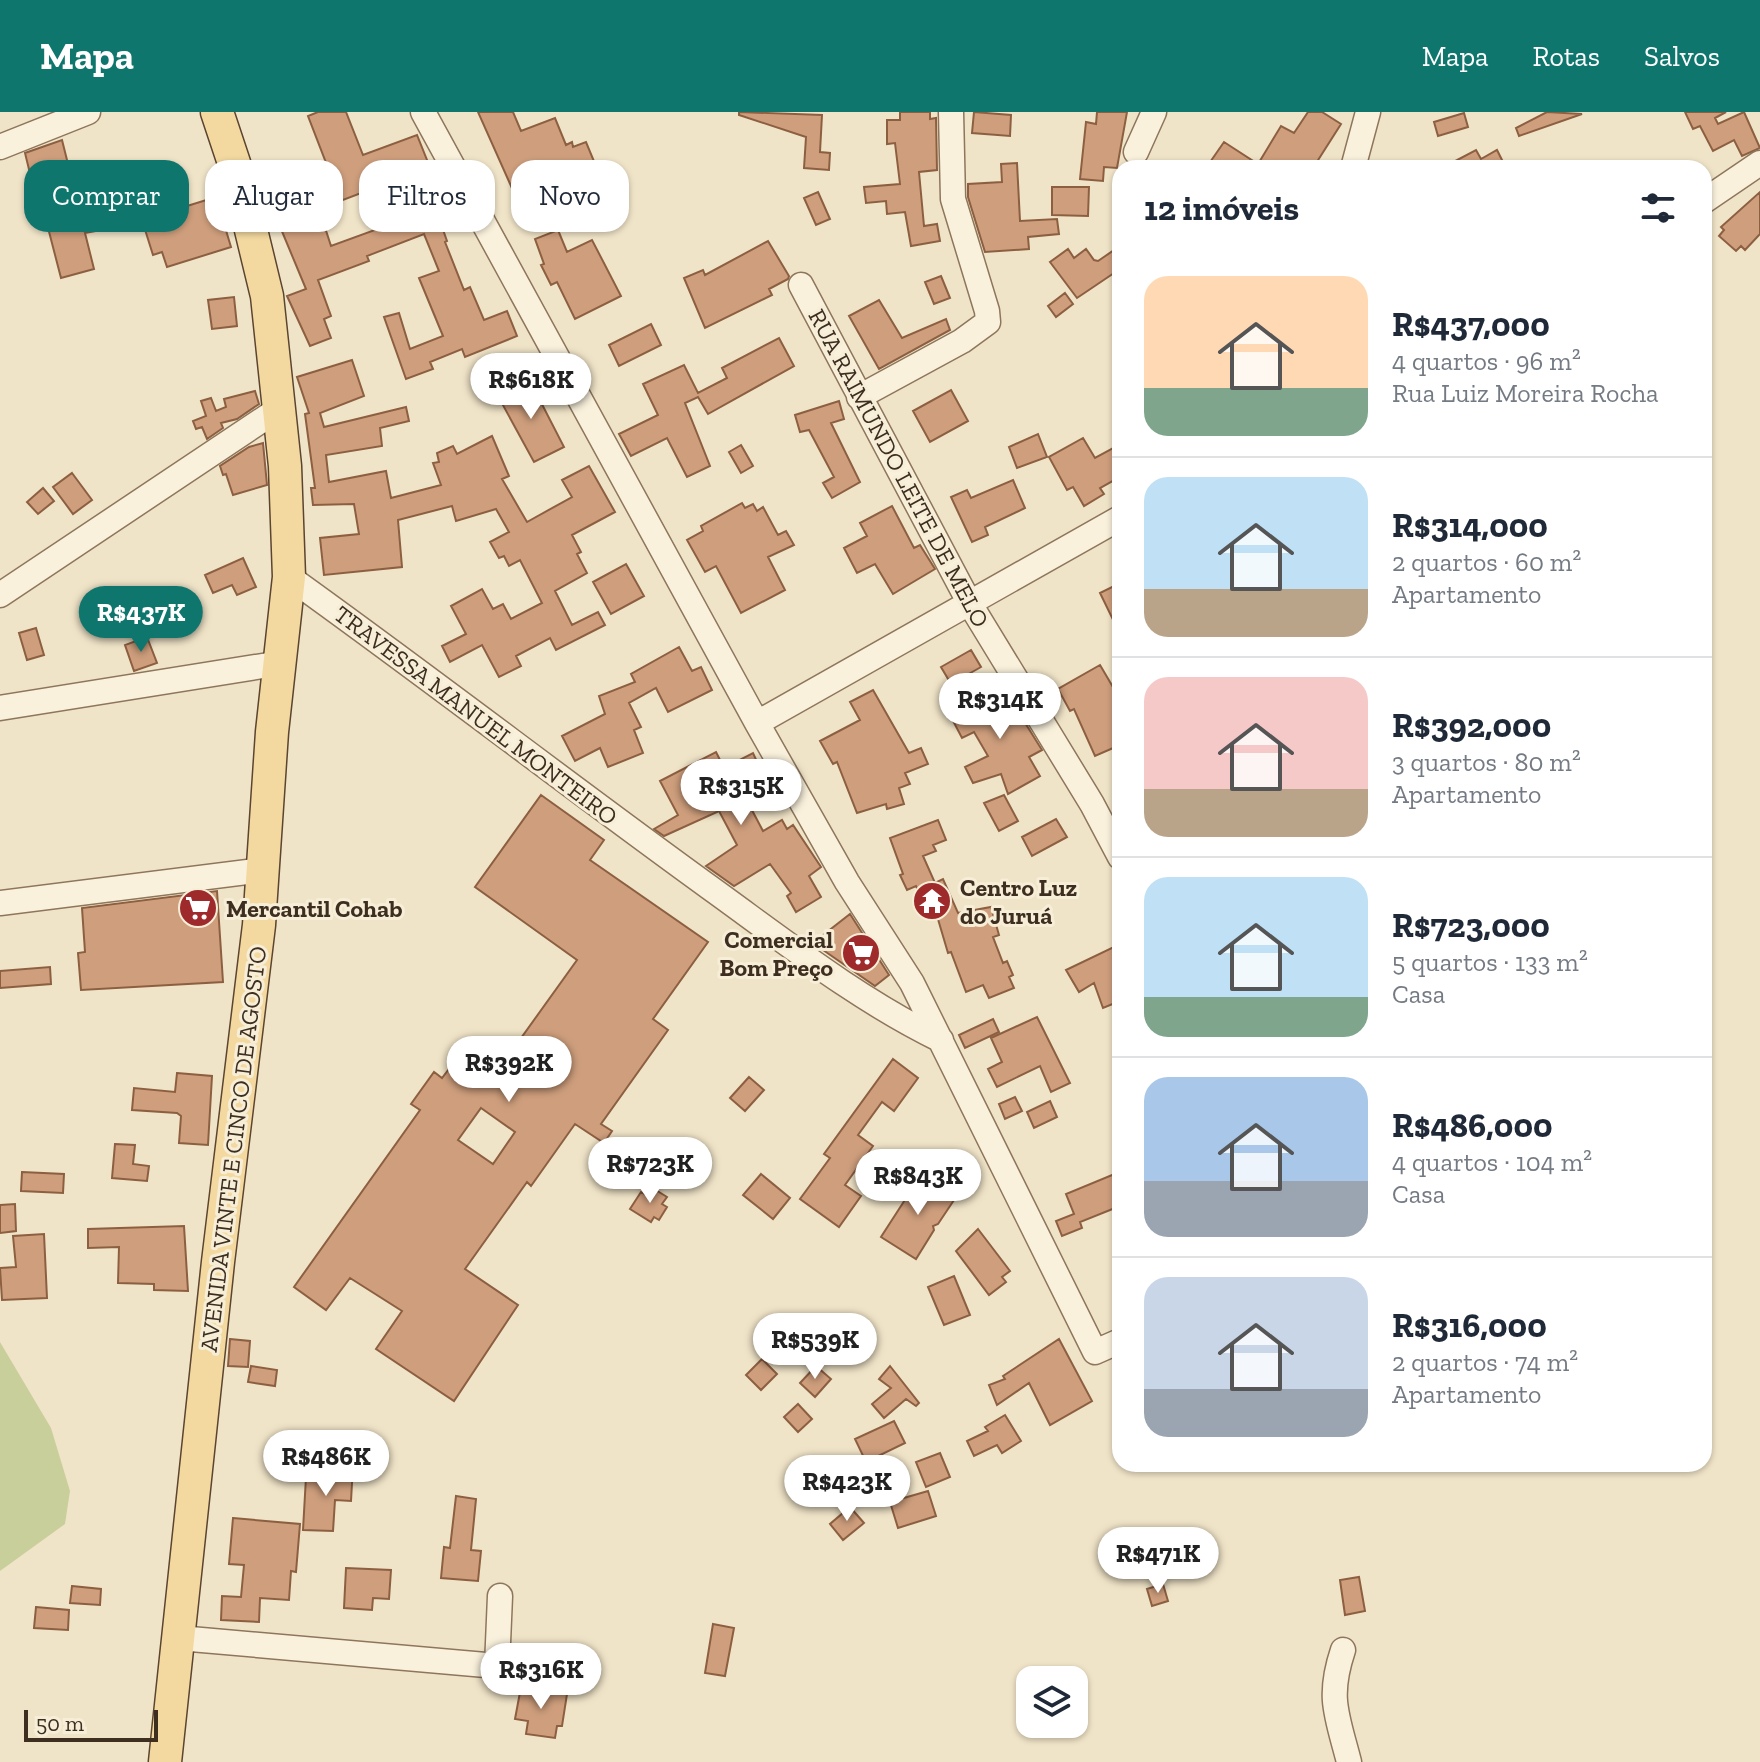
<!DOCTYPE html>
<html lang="pt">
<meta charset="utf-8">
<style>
body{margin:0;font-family:"Zilla Slab",serif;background:#f6f6f7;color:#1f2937;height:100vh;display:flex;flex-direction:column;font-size:30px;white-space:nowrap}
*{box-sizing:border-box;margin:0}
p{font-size:26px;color:#747a83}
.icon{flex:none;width:44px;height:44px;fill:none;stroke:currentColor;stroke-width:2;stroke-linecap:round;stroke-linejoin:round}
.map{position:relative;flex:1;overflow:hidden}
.panel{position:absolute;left:1112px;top:48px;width:600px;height:1312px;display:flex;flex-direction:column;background:#fff;border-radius:24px;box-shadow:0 2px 6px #0004}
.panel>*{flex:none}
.banner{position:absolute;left:24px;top:48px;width:760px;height:72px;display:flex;gap:16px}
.controls{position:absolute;left:1016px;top:1554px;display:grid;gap:16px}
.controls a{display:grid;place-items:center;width:72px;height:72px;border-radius:16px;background:#fff;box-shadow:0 2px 6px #0004;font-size:40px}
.scale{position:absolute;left:24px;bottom:20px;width:134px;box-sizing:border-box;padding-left:8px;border:4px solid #3d2e20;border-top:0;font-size:22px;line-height:28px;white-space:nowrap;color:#3d2e20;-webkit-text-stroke:6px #f7eed8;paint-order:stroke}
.price{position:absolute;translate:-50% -68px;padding:0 18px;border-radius:28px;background:#fff;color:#222;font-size:26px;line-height:52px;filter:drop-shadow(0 2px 4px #0008)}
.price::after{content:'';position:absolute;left:50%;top:48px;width:24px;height:18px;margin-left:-12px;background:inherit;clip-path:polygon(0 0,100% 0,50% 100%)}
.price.current{background:#0f766e;color:#fff}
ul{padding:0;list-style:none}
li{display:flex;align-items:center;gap:24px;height:200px;padding:0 32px}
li+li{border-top:2px solid #e0e1e3}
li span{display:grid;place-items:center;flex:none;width:224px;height:160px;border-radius:24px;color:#555}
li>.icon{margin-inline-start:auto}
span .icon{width:96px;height:96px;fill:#fffc;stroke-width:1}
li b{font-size:34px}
h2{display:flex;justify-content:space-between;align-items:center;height:96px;padding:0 32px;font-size:34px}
.pill{padding:0 28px;border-radius:24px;background:#fff;box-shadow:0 2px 6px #0004;font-size:28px;line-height:72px}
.pill.current{background:#0f766e;color:#fff}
header{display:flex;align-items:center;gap:48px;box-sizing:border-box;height:112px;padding:0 40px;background:#0f766e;color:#fff}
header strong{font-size:38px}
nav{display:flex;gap:44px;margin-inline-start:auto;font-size:28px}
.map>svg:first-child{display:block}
</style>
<header>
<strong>Mapa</strong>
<nav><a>Mapa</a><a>Rotas</a><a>Salvos</a></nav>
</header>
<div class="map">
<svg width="1760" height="1650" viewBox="0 0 1760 1650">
<rect width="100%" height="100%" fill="#f0e4c8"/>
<path fill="#c9cf9b" d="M0,1230l51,86 19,63 -5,33 -65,47z"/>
<path fill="#cf9f7d" stroke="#8d5f41" stroke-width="2" fill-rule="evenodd" d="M318,0h28l17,43 54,-20 24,60 -4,2 10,24 -6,3 6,17 -2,1 19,48 6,-3 14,33 23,-9 10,25 -52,21 -3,-8 -32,13 3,7 -27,10 -22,-62 15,-4 11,36 33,-13 -24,-58 20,-7 -15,-37 -57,22 2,5 -51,19 13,36 -7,3 7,19 -21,8 -23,-50 19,-7 -25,-60 6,-2 -11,-31 22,-8 -3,-8 33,-12 -20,-52zM361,81l14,37 -44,16 -12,-37z
M478,0h35l8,19 34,-13 11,27 6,-3 1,5 13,-5 12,29 -19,8 12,29 -18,7 -12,-28 -42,17z
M739,0l83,3 -2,37 10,1 -1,17 -25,-2 2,-31 -67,-22z
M900,0h30v7l6,-1 1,52 -18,2 5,54 13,-2 3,17 -29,5 -6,-34 -18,2 -1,-13 -20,2 -2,-16 36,-3 -5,-41 -8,1v-24h13z
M974,0l37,3 -1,21 -38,-3z
M1097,0h30l-10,56 -13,-1 -1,14 -23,-2 6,-57 10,2z
M1308,0h14l19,12 -28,44h-107l18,-26 34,22 23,-38 13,7z
M1547,0l35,2 -63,22 -3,-8z
M1685,0h41l-11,6 3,6 26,-12 16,36 -18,8 -8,-16 -21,11 -13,-25 -7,3z
M1464,1l4,14 -30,9 -4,-14z
M62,28l18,72 10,-3 6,22 -11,2 9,36 -33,9 -22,-85 -4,1 -10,-41z
M1476,38l5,9 16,-9 9,18h-64z
M1017,51l3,58 37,-2 2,15 -31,3 1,12 -44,3 -17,-55v-13l34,-2 -1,-18z
M1052,75h37l-1,29 -36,-1z
M818,80l12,27 -14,6 -12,-27z
M1760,80v42l-15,16 -4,-4 -5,5 -17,-15 5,-6 -3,-3z
M216,85l15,50 -64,20 -5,-15 -9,3 -11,-35z
M558,118l9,22 25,-12 29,56 -46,23 -18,-37 -6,3 -10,-20 3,-1 -9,-25z
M768,129l21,35 -1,3 -19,10 3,6 -67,33 -21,-50 19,-8 2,5z
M1120,134v23l-43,29 -27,-36 18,-13 6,9 12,-9 8,11 4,1z
M941,164l9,22 -16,6 -9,-22z
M1065,181l8,11 -17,13 -8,-11z
M234,185l3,29 -25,3 -4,-29z
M879,188l23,38 44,-19 4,11 -71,39 -30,-53z
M651,212l10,21 -42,21 -10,-21z
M779,226l15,28 -86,48 -10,-17 -13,6 25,63 -23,11 -20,-39 -36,18 -12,-22 39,-19 -15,-31 41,-19 14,28 29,-15 -5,-10z
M352,248l12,36 -44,17 4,14 82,-20 3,14 -29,7 2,18 -56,9 3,27 57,-11 5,27 50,-13 -8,-22 6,-1 -2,-9 16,-7 4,8 35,-18 17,40 -7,3 25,43 45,-25 -10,-17 27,-14 26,46 -43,23 9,17 -4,2 10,19 -32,18 17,34 26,-13 7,13 -49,25 -6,-12 -34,18 5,10 -22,11 -17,-32 -32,17 -8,-16 24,-12 -15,-28 31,-17 11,20 10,-5 8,15 31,-16 -22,-43 -11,6 -5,-10 -5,2 -9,-16 19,-10 -13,-23 -40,12 -4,-15 -54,14 4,47 -78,8 -4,-37 39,-4 -5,-30 -41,1 -2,-17h4l-10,-74 4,-1 -12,-36z
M530,269l34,66 -30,15 -36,-66z
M951,278l17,31 -38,21 -17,-31z
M255,279l4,13 -22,15 -16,4 2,5 -16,11 -5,-12 -6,2 -3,-8 13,-5 -5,-15 10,-3 5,13 10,-4 -2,-8z
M839,289l5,18 -13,4 29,59 -28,16 -9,-15 11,-6 -25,-47 -9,2 -5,-17z
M1038,322l9,23 -30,11 -8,-21z
M1083,326l12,20 20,-11 5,9v21l-20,11 4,6 -20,12 -11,-19 -6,3 -18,-33z
M263,331l4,42 -34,10 -7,-21 -3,1 -3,-9 29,-19z
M741,333l12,21 -12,7 -12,-21z
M72,361l20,27 -19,14 -20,-27z
M1013,368l12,28 -40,19 3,8 -16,7 -21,-45 16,-7 4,8z
M43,376l11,13 -16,13 -11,-12z
M742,391l3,5 8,-4 4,7 6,-4 15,28 8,-4 8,14 -26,12 17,33 -44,23 -25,-47 -11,6 -18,-32 16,-9 -2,-5z
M892,394l22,42 6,-3 15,24 -42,25 -18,-30 -18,9 -13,-25 23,-12 -7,-13z
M243,446l13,29 -19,8 -5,-10 -19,8 -8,-18z
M626,452l18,32 -33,18 -18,-32z
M1120,471v51l-20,-41z
M36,516l8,27 -17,5 -8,-27z
M147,525l10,26 -23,8 -9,-26z
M679,535l13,24 9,-4 11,23 -44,22 -12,-24 -27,15 12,24 -7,3 9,23 -35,14 -8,-19 -25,13 -13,-25 43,-22 -6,-18 36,-14 -4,-8z
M971,538l10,17 -30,17 -10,-17z
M1100,553l20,34v46l-25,11 -21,-47 -4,2 -12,-22z
M1004,577l38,61 -13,7 11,19 -32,18 -7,-20 -28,9 -8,-16 23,-11 -14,-24 -12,6 -11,-21z
M873,578l36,63 12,-5 7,16 -23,9 5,11 -11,4 5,16 -17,5 -1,-5 -29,9 -20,-51 -4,2 -13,-23 40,-21 -10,-18z
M716,640l8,16 29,-15 6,13 -24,12 28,53 19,-11 5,9 6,-4 28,42 -12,9 12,21 -25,15 -9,-16 4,-3 -21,-29 -36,22 -28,-20 31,-21 -18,-34 -55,25 -10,-7 24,-14 -18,-34z
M541,683l63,45 -14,20 118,82 -55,77 15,11 -67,94 11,7 -8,12 -29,-19 -44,62 -4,-4 -62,87 53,36 -64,96 -78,-52 26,-38 -52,-33 -24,32 -32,-23 126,-177 -9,-6 23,-32 8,6 16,-21 33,23 86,-120 -102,-73zM481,996l34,24 -22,32 -35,-24z
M1004,683l14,26 -19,10 -15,-28z
M1056,707l11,18 -35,19 -10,-19z
M938,708l8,20 -13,5 3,6 -13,5 12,27 8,-4 15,34 33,-6 8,28 -6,2 10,26 4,-2 6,14 -4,2 5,11 -25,10 -6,-13 -17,7 -15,-40 -3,1 -13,-44 -7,3 -12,-26 -9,4 -7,-15 3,-1 -13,-36z
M217,779l6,91 -142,8 -3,-37 7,-1 -3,-44z
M850,802l39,61 -14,11 -62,-43z
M1120,832v57l-17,7 -9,-25 -15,9 -13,-22z
M50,855l1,17 -51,4v-17z
M1037,905l33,66 -19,9 -11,-26 -43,21 -9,-18 14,-7 -11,-24z
M993,907l6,13 -34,16 -6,-13z
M893,947l25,19 -24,33 -12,-9 -24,33 15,11 -28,39 16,11 -22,31 -39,-28 30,-41 -6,-4z
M177,961l35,3 -4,69 -29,-2 2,-27 -4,-3 -45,-3 2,-22 41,4z
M749,965l15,13 -19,21 -15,-13z
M1015,985l7,14 -17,8 -6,-15z
M1050,989l7,16 -23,11 -7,-16z
M115,1032l20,1 -2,19 16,2 -2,15 -35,-3z
M22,1060l42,2 -1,19 -42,-2z
M1117,1061l3,33 -40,16 2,6 -20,8 -6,-15 18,-7 -8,-20z
M761,1062l29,24 -17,21 -30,-24z
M921,1063l35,22 -18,27 -5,2 1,4 -18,29 -35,-22z
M651,1075l16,10 -5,7 5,3 -8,13 -5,-3 -3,5 -21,-13 11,-17 5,3z
M15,1092l1,27 -16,2v-28z
M184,1114l4,65 -34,-1v-6l-36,-1 1,-36 -31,1v-19z
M978,1117l32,42 -8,6 4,5 -17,13 -33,-44z
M44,1122l3,64 -45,2 -2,-32 16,-1 -3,-31z
M954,1164l16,39 -26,10 -16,-38z
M230,1227l20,2 -2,26 -20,-1z
M1059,1227l33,62 -42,24 -21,-42 -32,22 -8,-20 16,-6 -2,-3z
M762,1247l15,15 -16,16 -15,-15z
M251,1254l26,4 -2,16 -27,-4z
M816,1254l15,13 -16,18 -15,-14z
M890,1254l29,37 -3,3 -10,-7 -22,19 -12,-14 19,-16 -12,-9z
M798,1292l14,15 -14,13 -14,-15z
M1005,1303l16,26 -19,12 -5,-8 -23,11 -7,-15 21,-10 -3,-4z
M894,1309l11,22 -39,19 -11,-23z
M940,1341l10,24 -24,10 -10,-25z
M332,1352l21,1 -2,36 -16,-1 -2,31 -30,-1 3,-53 25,2z
M928,1379l8,25 -38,12 -8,-26z
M456,1384l20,3 -5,51 10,1 -3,30 -37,-3 3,-31 6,1z
M850,1395l14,16 -21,17 -13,-16z
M233,1406l67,6 -4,48 -5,-1 -2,29 -29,-2 -1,24 -38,-2 1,-24 19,1 3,-32 -15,-1z
M346,1456l45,2 -2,29 -16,-1 -1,12 -28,-2z
M1359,1465l6,34 -20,4 -5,-35z
M1163,1472l5,17 -16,5 -5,-17z
M72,1474l29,3 -1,16 -30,-2z
M36,1495l33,3 -1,20 -34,-2z
M713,1512l21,4 -9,48 -20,-3z
M521,1575l46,7 -5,32h-5l-2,12 -29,-4 2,-13 -13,-2z"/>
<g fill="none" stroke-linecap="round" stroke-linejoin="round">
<defs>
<path id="minor" d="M423,0l334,611 90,159 65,101 183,369 25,-11
M0,35l88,-35
M1136,40l18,-40
M1353,56l15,-56
M1704,89l56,-38
M801,173l169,319 122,200 28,53
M859,285l103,-56 26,-19 -1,-11 -34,-112 -2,-87
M289,465c141,101 279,208 420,310 75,54 148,112 232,153
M0,483l280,-187
M0,596l281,-45
M757,611l363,-205
M0,791l263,-33
M179,1526l318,28 3,-70
M1343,1538c-16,48 -6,65 6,112"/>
<path id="major" d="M165,1650l53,-500 41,-337 13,-193 17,-155 -4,-111 -18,-170 -30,-124 -20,-60"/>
</defs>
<use href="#minor" stroke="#8d765c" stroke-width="27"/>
<use href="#major" stroke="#5b4430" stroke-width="35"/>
<use href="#minor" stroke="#faf1dc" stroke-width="24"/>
<use href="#major" stroke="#f3d9a0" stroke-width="32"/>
</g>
<defs>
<symbol id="temple-disc" viewBox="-11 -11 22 22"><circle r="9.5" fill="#9e2a2b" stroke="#f7eed8"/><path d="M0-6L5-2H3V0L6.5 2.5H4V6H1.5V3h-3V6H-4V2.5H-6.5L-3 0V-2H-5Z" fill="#fff"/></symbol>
<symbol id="supermarket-disc" viewBox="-11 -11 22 22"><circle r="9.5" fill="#9e2a2b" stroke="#f7eed8"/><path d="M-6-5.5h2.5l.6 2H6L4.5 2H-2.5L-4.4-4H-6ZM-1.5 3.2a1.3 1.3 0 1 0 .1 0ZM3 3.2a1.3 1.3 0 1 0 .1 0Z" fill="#fff"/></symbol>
</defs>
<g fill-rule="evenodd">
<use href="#temple-disc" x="910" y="767" width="44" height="44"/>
<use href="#supermarket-disc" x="176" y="774" width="44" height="44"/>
<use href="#supermarket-disc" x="839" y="819" width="44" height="44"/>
</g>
<g text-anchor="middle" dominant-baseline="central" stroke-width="6" stroke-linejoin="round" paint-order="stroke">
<g font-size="24" fill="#3d2e20" stroke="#f7eed8">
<text transform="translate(899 356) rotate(62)">RUA RAIMUNDO LEITE DE MELO</text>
<text transform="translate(476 603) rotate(37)">TRAVESSA MANUEL MONTEIRO</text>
<text transform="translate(233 1037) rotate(-83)">AVENIDA VINTE E CINCO DE AGOSTO</text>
</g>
<g font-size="24" font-weight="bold" fill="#3d2e20" stroke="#f7eed8" text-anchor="start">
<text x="960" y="775">Centro Luz<tspan x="960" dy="28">do Juruá</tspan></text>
<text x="226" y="796">Mercantil Cohab</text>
<text x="833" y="827" text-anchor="end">Comercial<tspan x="833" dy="28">Bom Preço</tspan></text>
</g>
</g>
</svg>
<div class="controls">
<a><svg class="icon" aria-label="layers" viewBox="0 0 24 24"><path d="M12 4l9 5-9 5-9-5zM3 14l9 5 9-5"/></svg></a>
</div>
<div class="scale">50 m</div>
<b class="price" style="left:531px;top:309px">R$618K</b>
<b class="price current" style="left:141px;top:542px">R$437K</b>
<b class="price" style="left:1000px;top:629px">R$314K</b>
<b class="price" style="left:741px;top:715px">R$315K</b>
<b class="price" style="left:509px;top:992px">R$392K</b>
<b class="price" style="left:650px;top:1093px">R$723K</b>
<b class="price" style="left:918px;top:1105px">R$843K</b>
<b class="price" style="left:815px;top:1269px">R$539K</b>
<b class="price" style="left:326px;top:1386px">R$486K</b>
<b class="price" style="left:847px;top:1411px">R$423K</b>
<b class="price" style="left:1158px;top:1483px">R$471K</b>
<b class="price" style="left:541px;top:1599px">R$316K</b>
<div class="banner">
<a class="pill current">Comprar</a>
<a class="pill">Alugar</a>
<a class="pill">Filtros</a>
<a class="pill">Novo</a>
</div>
<section class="panel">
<h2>12 imóveis<svg class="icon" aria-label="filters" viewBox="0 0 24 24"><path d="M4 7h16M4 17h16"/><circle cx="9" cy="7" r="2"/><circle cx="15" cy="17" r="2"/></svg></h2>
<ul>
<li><span style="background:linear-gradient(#ffd9b3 70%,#7fa58c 0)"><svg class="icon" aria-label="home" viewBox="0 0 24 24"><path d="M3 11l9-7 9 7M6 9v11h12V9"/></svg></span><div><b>R$437,000</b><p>4 quartos · 96 m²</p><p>Rua Luiz Moreira Rocha</p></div></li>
<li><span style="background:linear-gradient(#bfe0f5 70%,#b9a48a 0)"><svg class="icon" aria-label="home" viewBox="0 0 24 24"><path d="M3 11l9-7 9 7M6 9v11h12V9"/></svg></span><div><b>R$314,000</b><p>2 quartos · 60 m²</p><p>Apartamento</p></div></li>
<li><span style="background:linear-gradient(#f6c9c9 70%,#b9a48a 0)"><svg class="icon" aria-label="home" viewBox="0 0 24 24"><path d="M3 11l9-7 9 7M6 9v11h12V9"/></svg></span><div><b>R$392,000</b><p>3 quartos · 80 m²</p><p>Apartamento</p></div></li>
<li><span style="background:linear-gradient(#bfe0f5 75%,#7fa58c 0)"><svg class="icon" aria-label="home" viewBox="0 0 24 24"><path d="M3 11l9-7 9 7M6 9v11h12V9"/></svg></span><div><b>R$723,000</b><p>5 quartos · 133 m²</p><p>Casa</p></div></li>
<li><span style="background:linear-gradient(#a9c7e8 65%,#9aa5b1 0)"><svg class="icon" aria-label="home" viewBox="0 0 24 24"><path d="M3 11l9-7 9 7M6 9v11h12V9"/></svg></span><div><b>R$486,000</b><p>4 quartos · 104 m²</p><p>Casa</p></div></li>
<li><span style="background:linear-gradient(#c9d6e8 70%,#9aa5b1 0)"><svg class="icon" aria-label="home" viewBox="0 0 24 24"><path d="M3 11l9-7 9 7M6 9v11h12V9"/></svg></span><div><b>R$316,000</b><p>2 quartos · 74 m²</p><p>Apartamento</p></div></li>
</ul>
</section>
</div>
